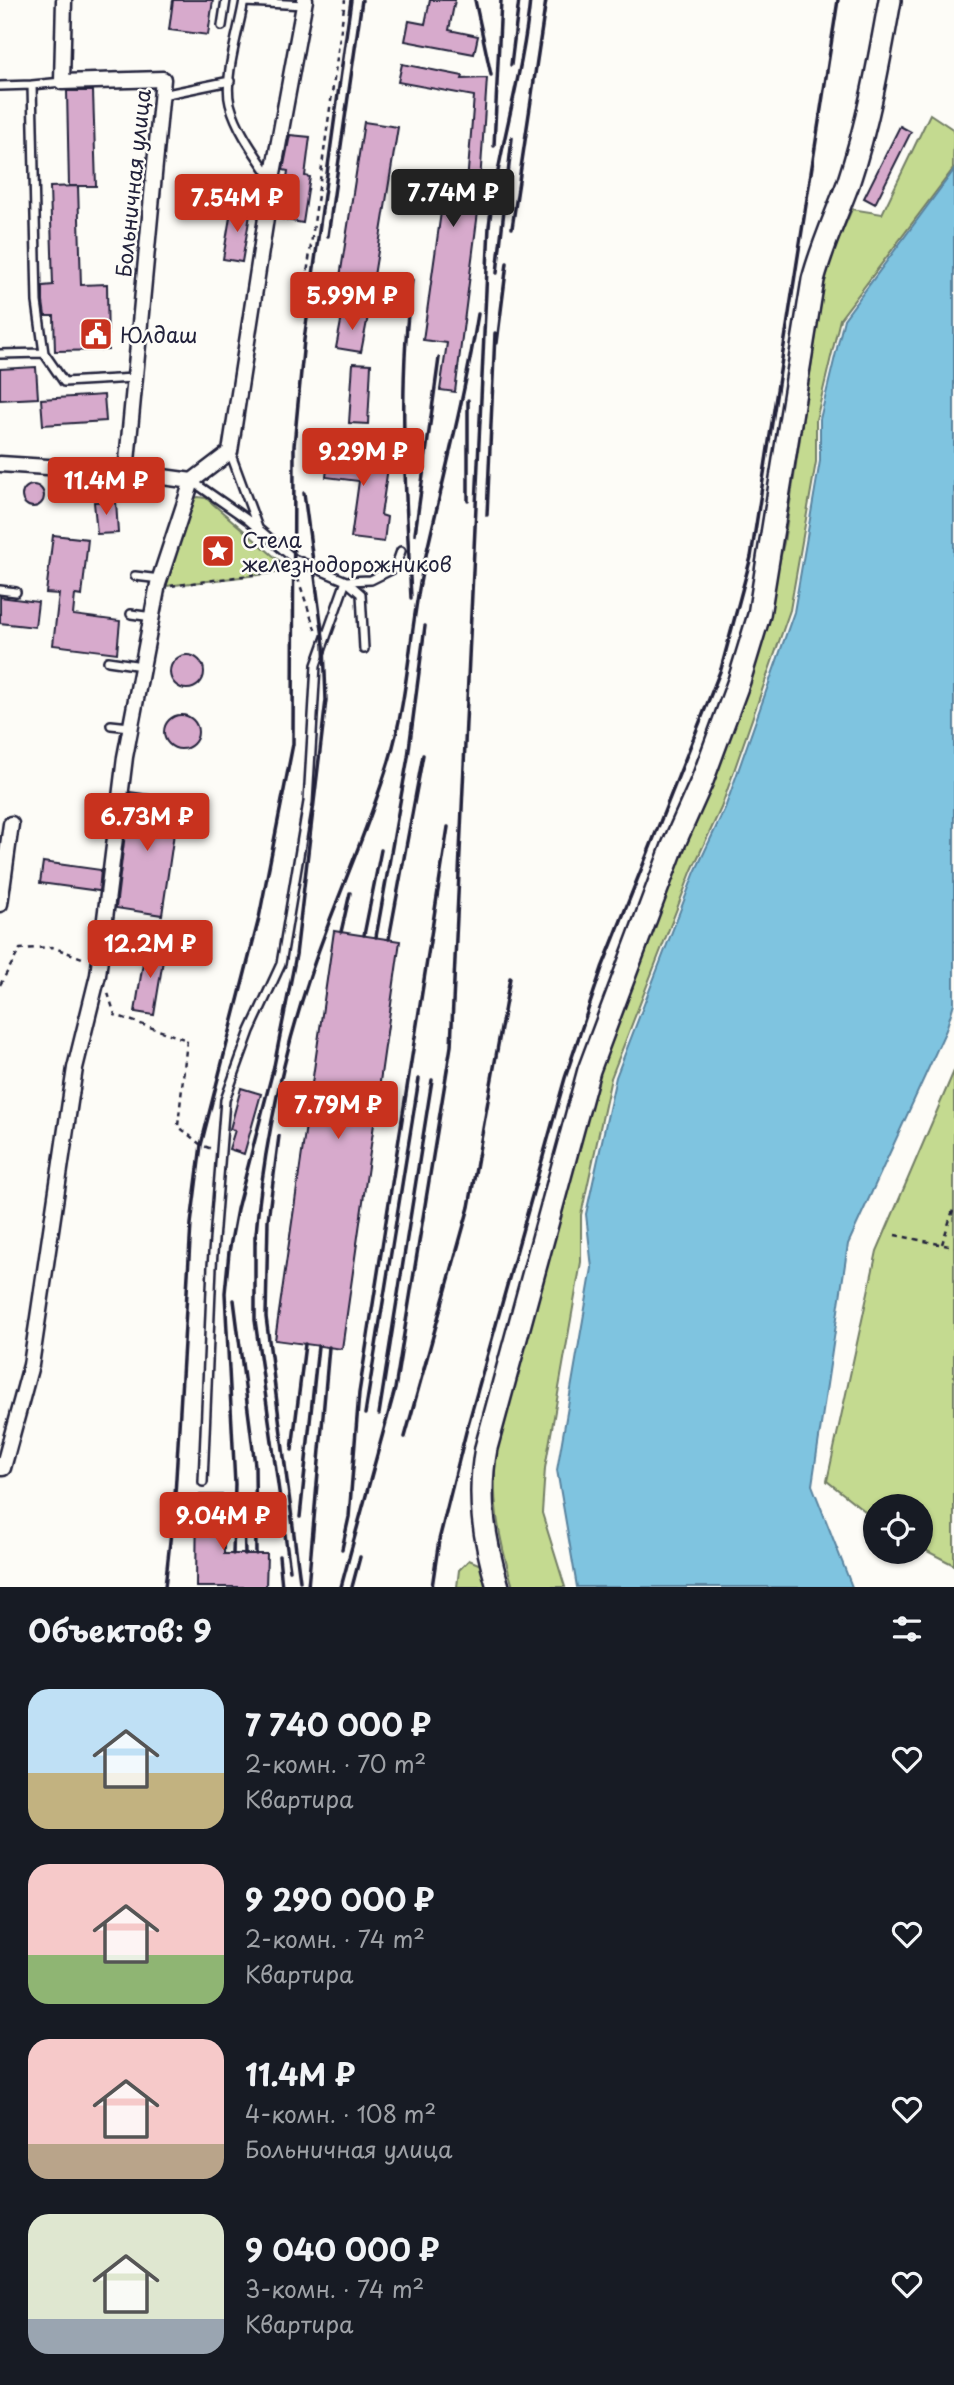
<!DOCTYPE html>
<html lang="ru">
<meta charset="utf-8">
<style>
body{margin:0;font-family:"Playpen Sans",sans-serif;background:#242831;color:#f1f3f6;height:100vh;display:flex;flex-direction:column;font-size:26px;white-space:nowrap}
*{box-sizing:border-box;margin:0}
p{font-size:23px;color:#9ea1a6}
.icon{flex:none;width:38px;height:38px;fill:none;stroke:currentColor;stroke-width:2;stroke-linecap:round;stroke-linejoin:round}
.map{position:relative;height:1587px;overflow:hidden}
.sheet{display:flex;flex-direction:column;background:#171b24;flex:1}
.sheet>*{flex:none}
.buttons{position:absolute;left:863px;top:1494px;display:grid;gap:14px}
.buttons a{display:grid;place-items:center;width:70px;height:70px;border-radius:50%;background:#171b24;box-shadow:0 2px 5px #0004;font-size:35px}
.price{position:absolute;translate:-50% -60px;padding:0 16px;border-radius:7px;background:#c8321e;color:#fff;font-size:23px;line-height:46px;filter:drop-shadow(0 2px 4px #0008)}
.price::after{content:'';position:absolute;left:50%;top:42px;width:21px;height:16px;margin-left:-10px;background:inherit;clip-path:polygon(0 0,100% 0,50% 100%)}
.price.selected{background:#222;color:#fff}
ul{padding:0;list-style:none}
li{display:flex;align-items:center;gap:21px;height:175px;padding:0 28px}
li span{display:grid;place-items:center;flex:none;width:196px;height:140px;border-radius:21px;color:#555}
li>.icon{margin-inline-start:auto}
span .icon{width:84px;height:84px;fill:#fffc;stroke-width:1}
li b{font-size:30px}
h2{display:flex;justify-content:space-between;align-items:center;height:84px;padding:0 28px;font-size:30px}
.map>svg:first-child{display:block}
</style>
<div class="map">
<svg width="954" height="1587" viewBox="0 0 954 1587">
<rect width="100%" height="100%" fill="#fdfcf7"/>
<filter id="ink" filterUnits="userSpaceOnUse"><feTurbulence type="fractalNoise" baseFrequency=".0143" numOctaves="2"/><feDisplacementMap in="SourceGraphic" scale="14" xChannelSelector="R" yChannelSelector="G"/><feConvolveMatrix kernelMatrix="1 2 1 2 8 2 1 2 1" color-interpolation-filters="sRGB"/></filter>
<g filter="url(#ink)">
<path fill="#c4da90" stroke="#737e66" stroke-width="2" d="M930,114l24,16 -1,39 -113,150 -24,101v42l-26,148 -69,198 -29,62 -81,208 -30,137v47l-36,206 -3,45 23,74h-52c-14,-47 -22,-88 -17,-137l101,-377 52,-140 58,-140 60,-176 17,-75 42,-273 26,-60 30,5z
M198,497l8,1 85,73 -125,15 27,-87z
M954,1071v494l-33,-17 -1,-41h-45v12l-48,-38 50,-230z
M469,1560l12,5 6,22h-30l2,-17z"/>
<path fill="#7fc4e0" stroke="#5a839e" stroke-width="2" d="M954,170v833l-8,27 -98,214 -36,241 40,102h-275l-20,-117 35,-202 -6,-54 30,-137 79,-205 30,-64 69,-196 26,-151v-42l24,-100z"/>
<path fill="#d7aacc" stroke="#22223b" stroke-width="2" d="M173,0h40l-5,35 -39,-5z
M430,0h25l-6,30 29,6 -4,18 -69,-13 4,-20 16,3z
M402,64l61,12 -1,3 25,-1 -9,134 -23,180 -15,-2 7,-47 -24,-3 19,-135 23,3 9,-112 -76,-14z
M67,91h26l3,95h-27z
M364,122l34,5 -25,155 -33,-5z
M900,126l11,6 -36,72 -11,-6z
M290,135l20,2 -5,39 5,1 -7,46 -22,-4 7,-48 -5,-1z
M78,186l3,99 26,-1 1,66 -53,1 -1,-35h-9l-2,-14v-16l10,-1 -3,-98z
M232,205l19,4 -9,53 -19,-3z
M343,311l25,5 -7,36 -25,-4z
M353,363l18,1 -3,60 -19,-1z
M36,367l2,31 -38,2v-31z
M104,395l2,26 -63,4 -2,-26z
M330,446l60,8 -9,61 6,2 -3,25 -33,-4 8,-57 -33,-4z
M22 496a11 11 0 1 1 22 0a11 11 0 1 1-22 0Z
M116,501l2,32 -21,1 -3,-32z
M53,535l35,4 -6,57 -7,-1 -2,20 47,6 -3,32 -64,-8 6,-51 -13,-1z
M0,597l38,5 -3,25 -35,-4z
M170 672a17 17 0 1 1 34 0a17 17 0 1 1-34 0Z
M164 732a17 17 0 1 1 34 0a17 17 0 1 1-34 0Z
M130,792l49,7 -17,116 -46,-7z
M43,862l58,8 -2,21 -59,-8z
M334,931l66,10 -58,408 -67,-9z
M146,944l19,4 -11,67 -19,-3z
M241,1088l20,6 -17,60 -15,-5 6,-19 -5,-1z
M197,1495h27v59h43l-1,33h-70z"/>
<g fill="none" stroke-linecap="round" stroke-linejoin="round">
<defs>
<path id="lane" d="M244,0c-4,27 -21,78 -14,104 7,26 25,50 40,72
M244,2l61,3
M222,26l4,-26
M62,82l-30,3 5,217 7,51 20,29 70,-4
M0,86l32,-1
M162,95l68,-14
M0,354l44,-1
M230,452l28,76
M192,481l56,39 46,39 52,22 15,13 3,55
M135,576l25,3
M346,581l25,-1 24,-12 6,-17
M0,590l16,2
M131,614l21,3
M108,661l34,5
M111,725l19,2
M203,1482l9,-216 13,-166 25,-69 31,-67 27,-162 8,-137 30,-84"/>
<path id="street" d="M64,0l-2,82 101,-3 -37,393
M0,464l126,8 66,9
M0,904l11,-80
M0,1468h3l28,-103 44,-297 23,-93 27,-218 33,-173 34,-103 38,-29 42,-273 33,-179"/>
<path id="secondary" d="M498,1587c-14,-47 -21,-90 -12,-139l103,-378 84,-224 29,-65 37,-100 20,-66 54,-335c9,-34 23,-64 35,-96 20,-60 31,-122 42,-184"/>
</defs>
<use href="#lane" stroke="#22223b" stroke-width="12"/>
<use href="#street" stroke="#22223b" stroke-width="19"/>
<use href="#secondary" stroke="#22223b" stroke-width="26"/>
<path stroke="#22223b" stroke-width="2.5" stroke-dasharray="5 5" stroke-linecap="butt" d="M302,310l43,-310
M278,560l8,10h9l21,62
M171,586l115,-16
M0,985l20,-36 32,-2 33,12
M108,993l7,22 72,25 -9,86 23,19 11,4
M895,1235l59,12
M942,1244l12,-37"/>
<use href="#lane" stroke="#fdfcf7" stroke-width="7"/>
<use href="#street" stroke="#fdfcf7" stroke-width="14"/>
<use href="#secondary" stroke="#fdfcf7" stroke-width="21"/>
<path stroke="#22223b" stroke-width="3.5" d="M475,0l16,75
M511,65l8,-65
M494,146l7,-146
M512,228l34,-228
M328,236l34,-236
M497,273l15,-135
M497,343l10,-80
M468,501v-101
M487,515l8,-182
M415,534l24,-176
M411,598c-5,-106 -14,-212 1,-318
M341,932l9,-39
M364,935l17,-85
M376,937l32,-180 17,-131
M389,939l34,-184
M279,1136l-11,84 -2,97 34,264
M255,1236v84l35,250
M255,1244c9,-109 34,-217 73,-319 21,-55 44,-108 61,-164 19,-62 20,-125 33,-188 19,-86 42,-172 56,-259
M234,1300l21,165 1,89
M365,1414l54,-335
M379,1414l53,-334
M405,1437l64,-230 41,-229
M292,1450l13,-106
M300,1517l18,-171
M244,1519l1,35
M342,1549l7,-32 10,-124 89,-566
M233,1554l2,-70 -10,-191 4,-41 8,-43 37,-143 22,-111 30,-255 -2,-55 -20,-152
M279,1556l3,31
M165,1587l10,-92 16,-271 10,-79 58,-227 34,-174 1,-298 10,-106 47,-340
M308,1587l21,-240
M341,1587l54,-198 56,-343 38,-820c9,-76 34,-150 41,-226
M352,1587l8,-30
M432,1587l7,-47 27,-108 99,-354 37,-110 119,-299 30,-112 87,-557"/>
</g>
</g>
<defs>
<symbol id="civic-square" viewBox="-11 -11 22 22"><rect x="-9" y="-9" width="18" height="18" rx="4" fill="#c8321e" stroke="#fdfcf7"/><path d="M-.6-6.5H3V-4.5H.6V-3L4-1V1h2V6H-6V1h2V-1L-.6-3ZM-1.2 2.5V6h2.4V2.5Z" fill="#fff"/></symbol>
<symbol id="sight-square" viewBox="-11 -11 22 22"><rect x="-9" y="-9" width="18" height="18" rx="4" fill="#c8321e" stroke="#fdfcf7"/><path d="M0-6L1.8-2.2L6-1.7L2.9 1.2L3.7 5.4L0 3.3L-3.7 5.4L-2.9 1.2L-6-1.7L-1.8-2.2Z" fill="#fff"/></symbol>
</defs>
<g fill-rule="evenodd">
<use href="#civic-square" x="77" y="315" width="38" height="38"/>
<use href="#sight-square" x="199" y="532" width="38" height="38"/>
</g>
<g text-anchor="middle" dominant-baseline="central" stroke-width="5" stroke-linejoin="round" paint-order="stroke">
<g font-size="21" fill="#22223b" stroke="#fdfcf7">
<text transform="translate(132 183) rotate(-84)">Больничная улица</text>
</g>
<g font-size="21" fill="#22223b" stroke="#fdfcf7" text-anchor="start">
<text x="120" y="334">Юлдаш</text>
<text x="242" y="539">Стела<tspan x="242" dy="24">железнодорожников</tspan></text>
</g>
</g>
</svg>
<div class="buttons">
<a><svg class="icon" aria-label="locate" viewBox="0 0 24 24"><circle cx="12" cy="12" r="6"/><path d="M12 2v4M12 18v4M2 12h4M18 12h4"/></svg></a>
</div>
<b class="price selected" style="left:453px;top:229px">7.74M ₽</b>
<b class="price" style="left:237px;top:234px">7.54M ₽</b>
<b class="price" style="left:352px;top:332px">5.99M ₽</b>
<b class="price" style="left:363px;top:488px">9.29M ₽</b>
<b class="price" style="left:106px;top:517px">11.4M ₽</b>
<b class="price" style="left:147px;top:853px">6.73M ₽</b>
<b class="price" style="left:150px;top:980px">12.2M ₽</b>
<b class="price" style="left:338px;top:1141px">7.79M ₽</b>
<b class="price" style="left:223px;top:1552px">9.04M ₽</b>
</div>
<section class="sheet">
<h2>Объектов: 9<svg class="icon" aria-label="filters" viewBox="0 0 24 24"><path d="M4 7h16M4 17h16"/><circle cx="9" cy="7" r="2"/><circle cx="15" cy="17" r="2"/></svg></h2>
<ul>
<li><span style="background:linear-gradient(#bfe0f5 60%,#c2b280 0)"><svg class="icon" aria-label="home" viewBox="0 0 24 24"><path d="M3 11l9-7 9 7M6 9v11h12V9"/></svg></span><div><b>7 740 000 ₽</b><p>2-комн. · 70 m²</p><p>Квартира</p></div><svg class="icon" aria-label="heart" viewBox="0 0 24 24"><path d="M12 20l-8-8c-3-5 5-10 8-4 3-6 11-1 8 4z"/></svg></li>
<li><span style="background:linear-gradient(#f6c9c9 65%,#8fb573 0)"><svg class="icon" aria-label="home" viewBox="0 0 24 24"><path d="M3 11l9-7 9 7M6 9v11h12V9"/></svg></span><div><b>9 290 000 ₽</b><p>2-комн. · 74 m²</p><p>Квартира</p></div><svg class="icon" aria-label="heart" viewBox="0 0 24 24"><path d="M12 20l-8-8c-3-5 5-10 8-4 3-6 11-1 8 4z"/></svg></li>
<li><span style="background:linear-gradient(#f6c9c9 75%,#b9a48a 0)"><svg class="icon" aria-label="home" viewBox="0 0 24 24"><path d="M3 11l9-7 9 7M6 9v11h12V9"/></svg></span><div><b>11.4M ₽</b><p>4-комн. · 108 m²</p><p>Больничная улица</p></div><svg class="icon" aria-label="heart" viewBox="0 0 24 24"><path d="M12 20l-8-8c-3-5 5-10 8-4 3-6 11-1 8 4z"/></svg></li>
<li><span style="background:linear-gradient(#dfe7d0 75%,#9aa5b1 0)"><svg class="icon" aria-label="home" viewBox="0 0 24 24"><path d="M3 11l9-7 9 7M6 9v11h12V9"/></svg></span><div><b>9 040 000 ₽</b><p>3-комн. · 74 m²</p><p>Квартира</p></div><svg class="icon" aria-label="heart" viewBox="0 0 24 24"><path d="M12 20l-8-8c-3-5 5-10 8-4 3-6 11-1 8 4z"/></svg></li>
</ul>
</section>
